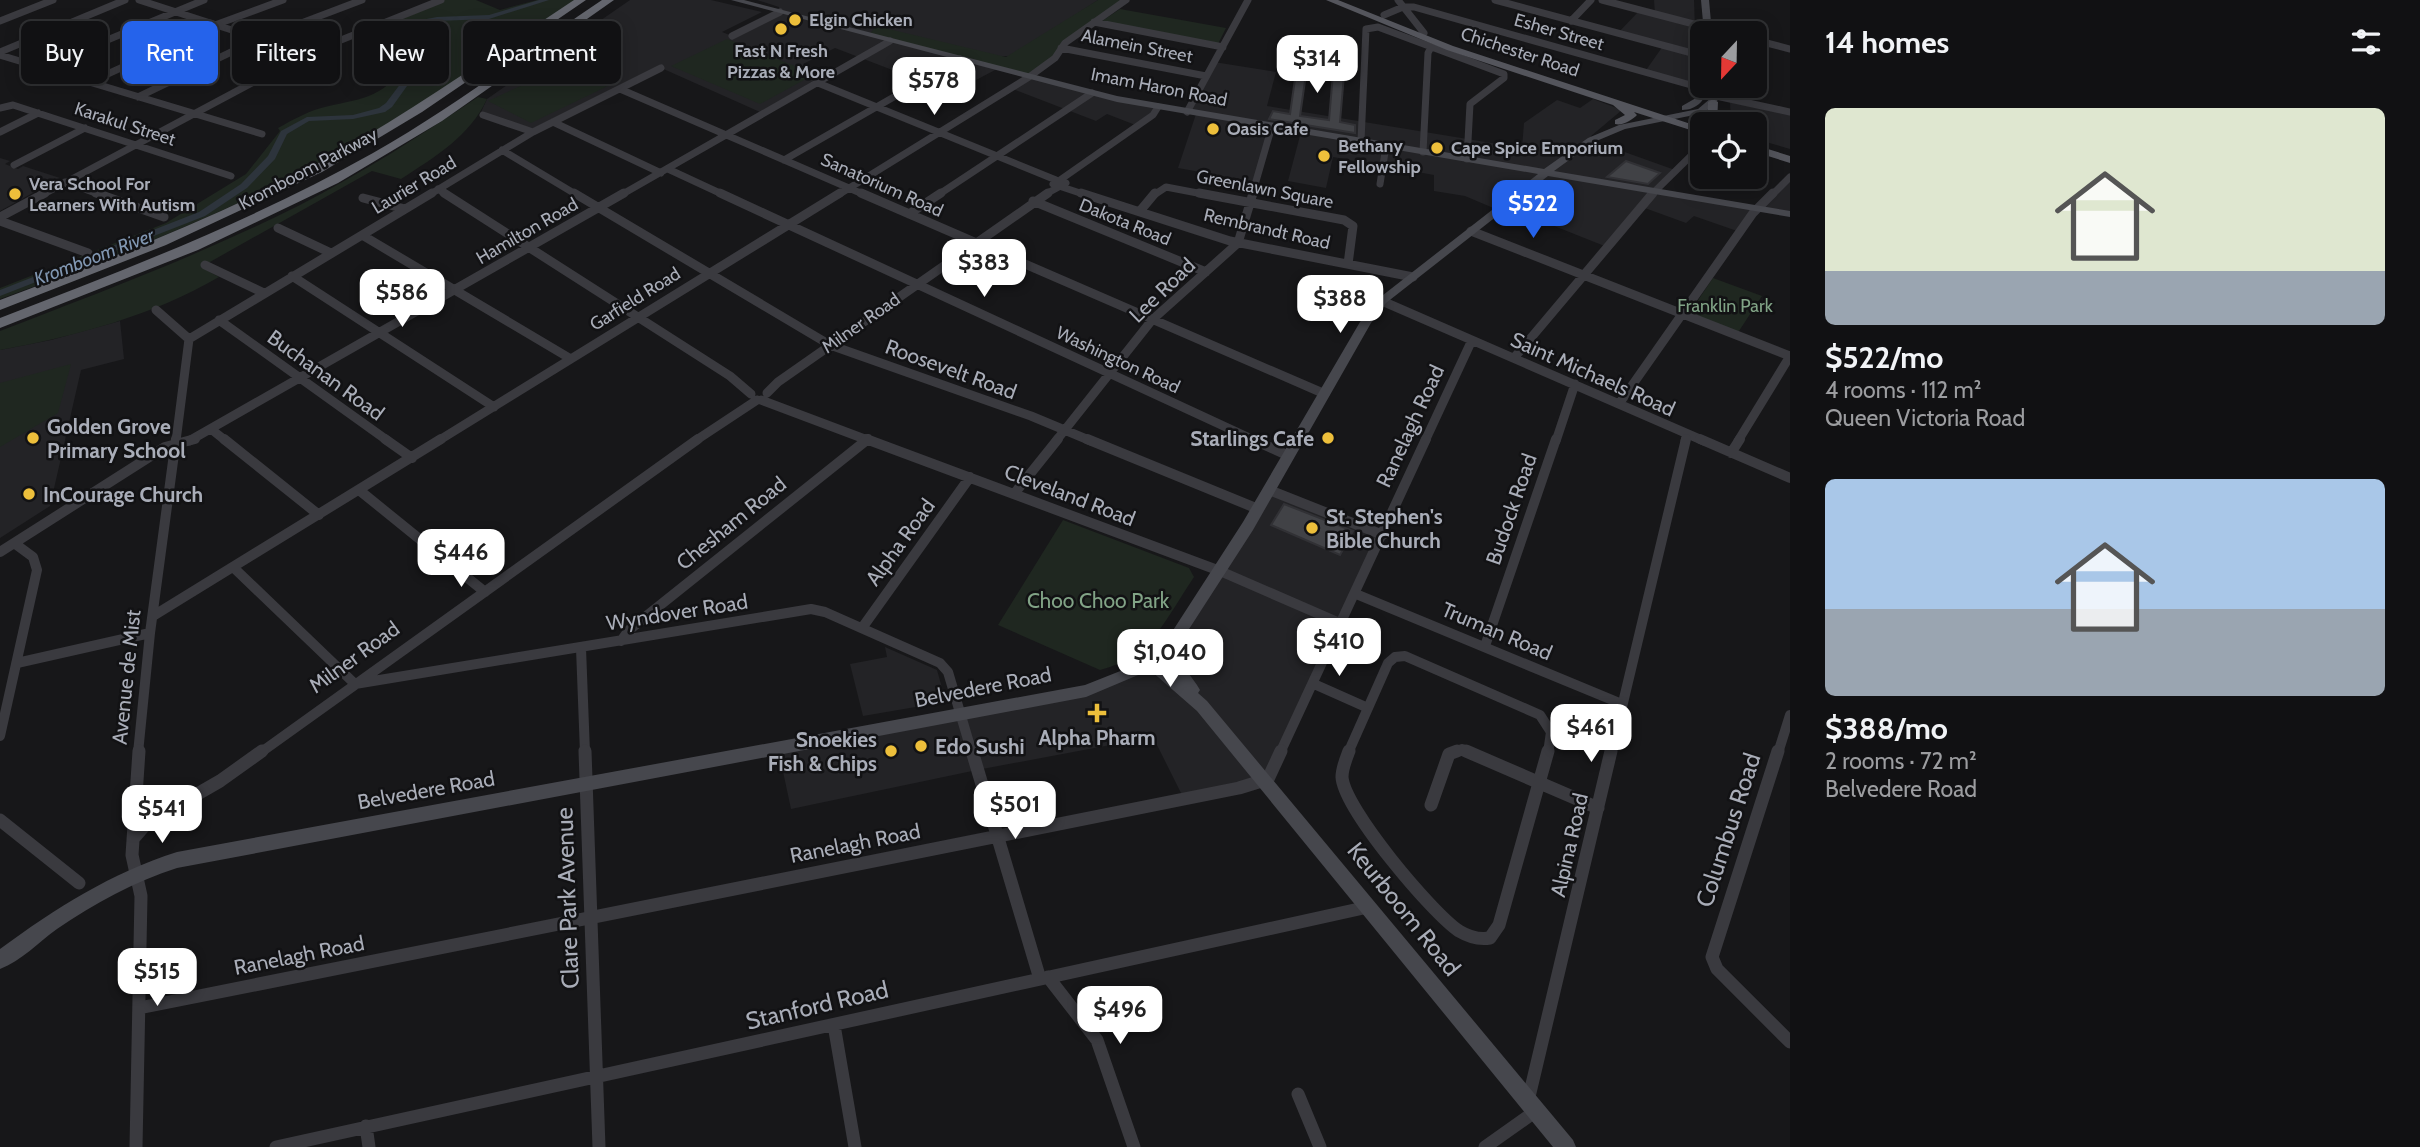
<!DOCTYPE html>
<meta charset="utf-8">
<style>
body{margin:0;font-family:Cabin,sans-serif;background:#1a1a1c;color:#f1f3f6;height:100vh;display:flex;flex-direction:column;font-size:26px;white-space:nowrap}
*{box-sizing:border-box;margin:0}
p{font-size:23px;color:#9c9da0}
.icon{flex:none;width:38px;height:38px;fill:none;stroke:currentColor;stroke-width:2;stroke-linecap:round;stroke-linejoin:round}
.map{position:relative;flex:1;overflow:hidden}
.drawer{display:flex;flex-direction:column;background:#111113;width:630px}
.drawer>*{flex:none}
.banner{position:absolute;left:21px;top:21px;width:665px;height:63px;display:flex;gap:14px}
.needle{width:46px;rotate:202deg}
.controls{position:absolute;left:1690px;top:21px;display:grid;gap:14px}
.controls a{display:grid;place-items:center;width:77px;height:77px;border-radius:10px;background:#111113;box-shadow:0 4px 18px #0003,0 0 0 2px #303133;font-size:35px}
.price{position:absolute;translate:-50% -60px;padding:0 16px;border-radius:14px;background:#fff;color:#222;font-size:23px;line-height:46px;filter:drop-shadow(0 2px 4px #0008)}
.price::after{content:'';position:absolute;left:50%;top:42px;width:21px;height:16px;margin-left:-10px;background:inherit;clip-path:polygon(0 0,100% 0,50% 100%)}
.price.active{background:#2563eb;color:#fff}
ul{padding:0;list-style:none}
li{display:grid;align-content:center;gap:14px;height:371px;padding:0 35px}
li span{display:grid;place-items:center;height:217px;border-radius:10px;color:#555}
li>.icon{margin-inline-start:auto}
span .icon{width:126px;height:126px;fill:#fffc;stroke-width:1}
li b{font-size:30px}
h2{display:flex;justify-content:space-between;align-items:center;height:84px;padding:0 35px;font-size:30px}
.tag{padding:0 24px;border-radius:10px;background:#111113;box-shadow:0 4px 18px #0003,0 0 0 2px #303133;font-size:24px;line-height:63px}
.tag.active{background:#2563eb;color:#fff}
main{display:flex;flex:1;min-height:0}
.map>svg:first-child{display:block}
</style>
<main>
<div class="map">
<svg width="1790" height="1147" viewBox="0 0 1790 1147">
<rect width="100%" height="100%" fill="#171719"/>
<path fill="#232326" d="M630,0h81l51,12 -40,20 10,4 48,-24 -1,-5 -22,-7h341l-86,56h-15v13l-21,11 -31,-12 -24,13 -86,-33 -32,16 23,10 -66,38 -101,-45 -127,62 -51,-17 6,-13z
M1654,0h40l3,88 -53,-15 19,-27 -45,-13 22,-23 15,4z
M1214,62l62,10 -9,34 255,42 2,-25 33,-23 23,8 13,-9 29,11 -31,26v4l84,30 -20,21 103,18 32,-32v37l-31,-5 -19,23 -46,-16 -8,7 -44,-16 -35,40 -103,-41 -6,4 -33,-14 -31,-5v-16l-101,-18 -7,31 -38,-7 13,-49 -29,-6 -16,56 -78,-14 18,-54 -9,-2z
M1029,77l129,30 -20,19 -31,-12 -11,7 -86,-33z
M1730,102l60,12v35l-24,-7v-11l-11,-2v-5l-24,-1z
M0,158l10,3 -5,3 13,5 5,-3 37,12 -60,33z
M120,321l4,38 -43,11 -31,136 -50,32v-188l51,-10z
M1269,490l114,45 -112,242 -88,20 -30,-60 -176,33 -186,39 -13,-61 308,-57 65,-28z
M885,647l52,23 7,25 -5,8 -76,13 -13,-52 37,-7z"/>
<path fill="#1f2720" d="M445,0h31l24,10 37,-10h39c-75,49 -148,104 -227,147 -111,62 -229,108 -349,152v-11l166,-65 80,-49 34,-43 -2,-3c16,-9 32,-18 51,-22 31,-7 45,-7 69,-30l-8,-8 -18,-3 -1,-11 10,-9 -26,-9z
M1098,0h28l-61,43 -7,12 -29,22 -160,-42 7,-9 130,31z
M1120,9l106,19 -8,16 -116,-23z
M727,39l88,35 -55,30 -89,-38z
M568,64l44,20 -81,39 -43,-22z
M478,97l9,2c-17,37 -52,58 -86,80l-29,-8 -171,96 18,10c-67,39 -143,59 -219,73v-19c101,-39 203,-77 300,-126 62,-32 120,-69 178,-108z
M1713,278l49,18 -25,38 -49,-19z
M71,364l-13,49 -58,34v-64z
M1063,520l126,48 5,9c-28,41 -42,80 -94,93l-102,-45z"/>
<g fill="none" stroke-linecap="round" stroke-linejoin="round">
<path fill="#2d343c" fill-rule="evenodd" d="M539,0h10l-60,19 -52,2 -22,4 -13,9 -21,27 14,2 17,16 -20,28 -7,5 -32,7 -44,2 -22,13 -12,25 -28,29 -42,28 -205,80v-6l199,-78 42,-28 27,-28 13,-25 26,-14 46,-2 26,-7 7,-5 18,-24 -14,-12 -18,-5 24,-32 15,-8 26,-5 52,-2z"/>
</g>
<path fill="#414246" stroke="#313135" stroke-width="2" d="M1300,44l10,2 -10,70 29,4 6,-70 11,1 -6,71 15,3v8l-86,-14 4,-8 17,3z
M1626,161l34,12 -12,11 -41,-7z
M1284,504l69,27 -13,24 -69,-30z"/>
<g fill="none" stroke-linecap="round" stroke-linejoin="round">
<path stroke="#3a3a3f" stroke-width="7" d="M139,0l167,54
M1398,0l26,33
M1495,0l208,56
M1602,0l126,33
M1384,15l19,-8h11l291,82
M0,21l53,-21
M1571,21l20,-21
M1094,22l129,25
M732,36l48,-24
M1755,40l35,9
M1061,48l145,28
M0,52l125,-52
M0,55l262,79
M42,67l162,-67
M90,82l125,-57 68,-25
M818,83l238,97
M620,89l245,106
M1716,96l74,16
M138,97l116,-56 108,-41
M0,108l13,-3 218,71
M1187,112l61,-112
M483,115l50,17
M553,122l108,51
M0,132l38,-19
M1361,141l5,-112 12,-2 126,47v4l-34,26 -3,55
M502,150l75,45
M1423,152l5,-99 3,-6
M784,160l176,-101
M14,165l71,-37
M668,169l56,26
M1060,180l93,-65 5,-8
M65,182l36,13
M1380,184l6,-38
M1062,187l24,8
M438,189l9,6
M42,195l264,-141 135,-54
M429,195l104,-63 128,-64
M621,195l269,-154
M838,195l191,-118 26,-19 10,-15 61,-43
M938,195l154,-102
M1044,195l22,-12 -11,-2 -2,3 5,3
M1154,195l12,-8 42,8
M1252,195l20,-69
M1651,195l52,-51
M1772,195l18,-18"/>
<path stroke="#3a3a3f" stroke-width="9" d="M96,193l68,24
M444,193l286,183 21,18
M574,193l256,152 201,71 60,25
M720,193l536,248
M861,193l464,201
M1081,193l149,48 183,36
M1199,193l145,27 9,6 -5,38
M363,198l42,11
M1033,201l173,71
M1140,211l15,-18
M909,214l32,-21
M0,217l45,-24
M0,221l88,32
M278,228l53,25
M1471,231l319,125
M362,235l209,124
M205,265l59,28
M292,276l202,131
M1382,301l322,140
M156,310l33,29
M219,320l169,121
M189,339l243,-146
M1514,358l139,-165
M767,393l11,-11 270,-189
M761,400l109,41
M1619,404l134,-191 20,-20
M211,429l15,12
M176,441l13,-102
M189,441l435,-248
M438,441l402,-248
M695,441l62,-41
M866,441l2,-2
M1056,441l96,-121 86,-77 15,-50
M1425,441l47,-101
M1556,441l19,-57
M1685,441l2,-7
M1738,441l52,-85"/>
<path stroke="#3a3a3f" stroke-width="10" d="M224,439l95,76
M385,439l27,19
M866,439l354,132 122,53
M1087,439l171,70
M1252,439l37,17
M1700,439l90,39
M1731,453l9,-14
M359,490l126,102
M1269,490l114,45
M1014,494l44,-55
M0,552l165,-105 30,-8
M234,568l121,116 456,-75 14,3 115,51 8,9 24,81
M1356,594l266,110
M153,616l288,-177
M862,628l108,-151
M621,641l8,-11 239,-191
M1485,646l71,-207
M581,648l4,105
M17,663l133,-30
M1314,684l54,24
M0,736l37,-166 -4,-13 -19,-14
M138,753l12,-120 26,-194
M260,753l438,-314
M1280,753l146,-314
M1348,753l40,-90 7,-6 10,-1 135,59 11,17 -3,21
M1453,753l9,-4 8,4
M1611,753l75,-314
M1778,753l12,-38"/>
<path stroke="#3a3a3f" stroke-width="13" d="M585,751l14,396
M972,751l68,228
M1349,751c-3,8 -7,17 -7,26 2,32 90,136 117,154 10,6 19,9 31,7l9,-13 49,-174
M1466,751l132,57
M1778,751l-66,206 5,12 73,73
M1431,805l18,-51 8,-3
M133,815l47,-17
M0,820l79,63
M133,839l14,-16 73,-42 42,-30
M1048,977l49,63 37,107
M139,1008l1100,-220 29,-9 13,-28
M834,1025l21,122
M1298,1094l22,53
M1528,1101l83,-350
M366,1126l3,21
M136,1147l5,-251 -9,-41 7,-104
M276,1147l1092,-240
M1485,1147l51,-36"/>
<path fill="#46474d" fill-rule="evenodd" d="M731,0h13l373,96 427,73 44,-31 31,-13 79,-16 13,-11 3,-12h8l-3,13 -15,14 -79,16 -31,13 -40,29 236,40v6l-242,-41 -162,127 -15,20 -118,207 -73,113 -12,11c13,10 24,22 32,36l-2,3 9,8 366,439 3,7h-23l-356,-436 -47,-41 -64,27 -909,171c-43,14 -82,35 -120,61 -18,13 -36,32 -57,40v-20c56,-41 111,-76 177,-97l908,-167 53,-21 32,-29 73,-113 117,-200 18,-23 160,-125 -421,-72z
M1701,0h8l3,33h-8z
M1703,84l7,2c-5,13 -12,24 -28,24v-4l14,-8z"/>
<path fill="#54555c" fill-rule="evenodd" d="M1326,0h12l115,46 250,82v6l-69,-22 3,3c-5,5 -14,11 -22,9v-4l10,-5 -12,-10 -166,-55z
M1713,99l5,3 -1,22h-10l1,-22z
M1755,145l35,11v7l-35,-11z"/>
<path fill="#64666e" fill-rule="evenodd" d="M574,0h12l-164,112 -100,60 -156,73 -166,65v-10c106,-40 213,-81 313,-134 91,-49 175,-109 261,-166z
M602,0h12l-172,121 -104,62 -140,67 -198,78v-10c127,-49 254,-98 373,-165 80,-45 153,-102 229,-153z"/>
</g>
<g fill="#edbf3b" stroke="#121214" stroke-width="2.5">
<circle cx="795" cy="20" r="7"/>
<circle cx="781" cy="29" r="7"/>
<circle cx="1213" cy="129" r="7"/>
<circle cx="1437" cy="148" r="7"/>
<circle cx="1324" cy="156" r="7"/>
<circle cx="15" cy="194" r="7"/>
<circle cx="33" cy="438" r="7"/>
<circle cx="1328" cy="438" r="7"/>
<circle cx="29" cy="494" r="7"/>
<circle cx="1312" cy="528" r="7"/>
<path d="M1093.5 702.5h7v7h7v7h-7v7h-7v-7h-7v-7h7z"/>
<circle cx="921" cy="746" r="7"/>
<circle cx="891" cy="751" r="7"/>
</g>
<g text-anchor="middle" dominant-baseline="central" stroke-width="5" stroke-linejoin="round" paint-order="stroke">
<g font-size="18" font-weight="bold" fill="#a9adb8" stroke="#121214" text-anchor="start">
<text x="809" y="20">Elgin Chicken</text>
<text x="781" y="51" text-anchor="middle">Fast N Fresh<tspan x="781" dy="21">Pizzas &amp; More</tspan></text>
<text x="1227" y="129">Oasis Cafe</text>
<text x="1338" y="146">Bethany<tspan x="1338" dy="21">Fellowship</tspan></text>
<text x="1451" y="148">Cape Spice Emporium</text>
<text x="29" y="184">Vera School For<tspan x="29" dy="21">Learners With Autism</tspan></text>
</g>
<g font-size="18" fill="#a9adb8" stroke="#121214">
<text transform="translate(1559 32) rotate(16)">Esher Street</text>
<text transform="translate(1137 46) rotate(11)">Alamein Street</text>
<text transform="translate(1520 52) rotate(18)">Chichester Road</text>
<text transform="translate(1159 87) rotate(11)">Imam Haron Road</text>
<text transform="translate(125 124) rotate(18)">Karakul Street</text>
<text transform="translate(308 169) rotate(-28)">Kromboom Parkway</text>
<text transform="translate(414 185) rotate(-31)">Laurier Road</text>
<text transform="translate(882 185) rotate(24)">Sanatorium Road</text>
<text transform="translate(1265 189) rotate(11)">Greenlawn Square</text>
<text transform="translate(1125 222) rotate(22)">Dakota Road</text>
<text transform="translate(1267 229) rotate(13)">Rembrandt Road</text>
<text transform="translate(527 231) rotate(-30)">Hamilton Road</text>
<text transform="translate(635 299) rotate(-32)">Garfield Road</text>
<text transform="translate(861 323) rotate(-35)">Milner Road</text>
<text transform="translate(1118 360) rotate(25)">Washington Road</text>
</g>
<g font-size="18" fill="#81a386" stroke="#121214">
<text x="1725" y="306">Franklin Park</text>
</g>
<g font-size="19" font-style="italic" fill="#8197b2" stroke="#121214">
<text transform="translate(94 257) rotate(-21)">Kromboom River</text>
</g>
<g font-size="21" fill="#a9adb8" stroke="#121214">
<text transform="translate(1162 290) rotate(-44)">Lee Road</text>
<text transform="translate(951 369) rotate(20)">Roosevelt Road</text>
<text transform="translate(1593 374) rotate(24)">Saint Michaels Road</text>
<text transform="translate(326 375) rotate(36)">Buchanan Road</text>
<text transform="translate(1410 426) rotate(-65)">Ranelagh Road</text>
<text transform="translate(1070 495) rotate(21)">Cleveland Road</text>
<text transform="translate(1511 509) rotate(-71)">Budock Road</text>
<text transform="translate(731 523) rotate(-39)">Chesham Road</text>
<text transform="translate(900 542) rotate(-54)">Alpha Road</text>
<text transform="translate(677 612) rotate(-9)">Wyndover Road</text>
<text transform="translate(1497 631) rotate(23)">Truman Road</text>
<text transform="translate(354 657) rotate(-36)">Milner Road</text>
<text transform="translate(126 677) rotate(-84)">Avenue de Mist</text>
<text transform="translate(983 687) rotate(-11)">Belvedere Road</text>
<text transform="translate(426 790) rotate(-10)">Belvedere Road</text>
<text transform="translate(855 843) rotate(-11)">Ranelagh Road</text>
<text transform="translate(1569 845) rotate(-77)">Alpina Road</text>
<text transform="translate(299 955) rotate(-11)">Ranelagh Road</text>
</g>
<g font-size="21" font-weight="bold" fill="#a9adb8" stroke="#121214" text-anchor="start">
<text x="47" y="426">Golden Grove<tspan x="47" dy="24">Primary School</tspan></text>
<text x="1314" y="438" text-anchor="end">Starlings Cafe</text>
<text x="43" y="494">InCourage Church</text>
<text x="1326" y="516">St. Stephen's<tspan x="1326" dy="24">Bible Church</tspan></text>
<text x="1097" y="737" text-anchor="middle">Alpha Pharm</text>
<text x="877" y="739" text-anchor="end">Snoekies<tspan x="877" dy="24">Fish &amp; Chips</tspan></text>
<text x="935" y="746">Edo Sushi</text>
</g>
<g font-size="21" fill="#81a386" stroke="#121214">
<text x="1098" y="600">Choo Choo Park</text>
</g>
<g font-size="24" fill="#a9adb8" stroke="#121214">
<text transform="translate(1728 830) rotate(-72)">Columbus Road</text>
<text transform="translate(567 898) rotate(-92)">Clare Park Avenue</text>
<text transform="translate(1404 909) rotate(51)">Keurboom Road</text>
<text transform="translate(817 1005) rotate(-13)">Stanford Road</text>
</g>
</g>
</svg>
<div class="controls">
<a><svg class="needle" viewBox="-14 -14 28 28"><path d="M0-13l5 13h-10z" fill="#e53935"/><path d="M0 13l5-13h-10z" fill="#9c9da0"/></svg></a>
<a><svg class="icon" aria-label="locate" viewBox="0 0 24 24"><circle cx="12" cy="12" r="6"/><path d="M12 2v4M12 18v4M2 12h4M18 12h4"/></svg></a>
</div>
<b class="price" style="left:1317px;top:95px">$314</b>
<b class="price" style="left:934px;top:117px">$578</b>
<b class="price active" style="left:1533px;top:240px">$522</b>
<b class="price" style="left:984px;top:299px">$383</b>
<b class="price" style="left:402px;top:329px">$586</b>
<b class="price" style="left:1340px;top:335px">$388</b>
<b class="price" style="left:461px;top:589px">$446</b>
<b class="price" style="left:1339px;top:678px">$410</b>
<b class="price" style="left:1170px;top:689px">$1,040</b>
<b class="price" style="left:1591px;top:764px">$461</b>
<b class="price" style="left:1015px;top:841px">$501</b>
<b class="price" style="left:162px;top:845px">$541</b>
<b class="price" style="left:157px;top:1008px">$515</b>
<b class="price" style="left:1120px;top:1046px">$496</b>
<div class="banner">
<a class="tag">Buy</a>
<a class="tag active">Rent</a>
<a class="tag">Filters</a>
<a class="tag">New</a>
<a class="tag">Apartment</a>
</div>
</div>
<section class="drawer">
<h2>14 homes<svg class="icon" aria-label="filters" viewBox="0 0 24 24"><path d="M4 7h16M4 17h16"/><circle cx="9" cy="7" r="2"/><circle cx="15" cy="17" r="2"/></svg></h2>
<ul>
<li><span style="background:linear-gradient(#dfe7d0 75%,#9aa5b1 0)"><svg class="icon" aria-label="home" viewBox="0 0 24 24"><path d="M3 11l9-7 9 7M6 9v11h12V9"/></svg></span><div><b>$522/mo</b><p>4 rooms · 112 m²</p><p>Queen Victoria Road</p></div></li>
<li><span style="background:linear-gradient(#a9c7e8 60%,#9aa5b1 0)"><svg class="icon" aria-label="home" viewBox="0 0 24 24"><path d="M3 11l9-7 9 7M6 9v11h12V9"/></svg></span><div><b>$388/mo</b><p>2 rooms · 72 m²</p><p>Belvedere Road</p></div></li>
</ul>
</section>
</main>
